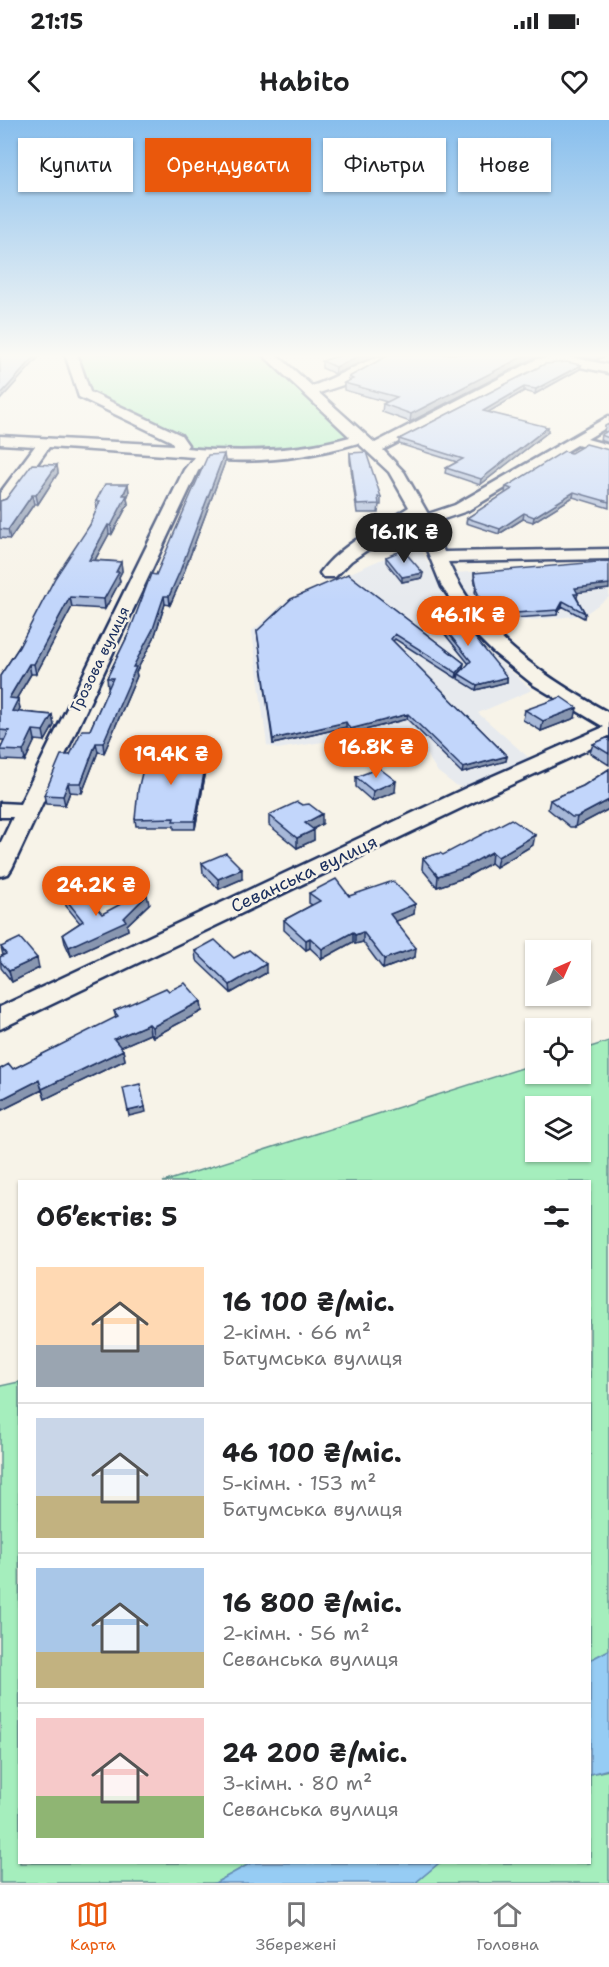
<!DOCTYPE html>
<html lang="uk">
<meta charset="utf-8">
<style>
body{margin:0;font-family:"Shantell Sans",sans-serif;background:#f2f2f2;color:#202124;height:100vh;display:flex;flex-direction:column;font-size:22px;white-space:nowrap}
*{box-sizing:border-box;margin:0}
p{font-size:20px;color:#757577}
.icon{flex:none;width:33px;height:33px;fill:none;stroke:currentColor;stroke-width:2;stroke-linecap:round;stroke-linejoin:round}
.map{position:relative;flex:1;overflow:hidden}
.drawer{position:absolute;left:18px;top:1060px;width:573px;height:684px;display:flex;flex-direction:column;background:#fff;border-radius:0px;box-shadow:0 2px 4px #0004}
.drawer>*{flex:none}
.hud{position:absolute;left:18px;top:18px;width:573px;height:54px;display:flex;gap:12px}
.needle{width:39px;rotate:45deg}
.tools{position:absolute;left:525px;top:820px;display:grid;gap:12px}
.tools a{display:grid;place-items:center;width:66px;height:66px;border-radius:0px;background:#fff;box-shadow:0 2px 4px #0004;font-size:30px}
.price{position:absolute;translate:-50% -51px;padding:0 14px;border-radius:21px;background:#ea580c;color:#fff;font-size:20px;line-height:39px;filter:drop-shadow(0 2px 3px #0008)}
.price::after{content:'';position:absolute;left:50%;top:36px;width:18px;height:14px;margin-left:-9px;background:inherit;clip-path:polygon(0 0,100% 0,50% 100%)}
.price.active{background:#222;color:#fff}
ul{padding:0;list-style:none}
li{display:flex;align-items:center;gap:18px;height:150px;padding:0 18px}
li+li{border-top:2px solid #e0e0e0}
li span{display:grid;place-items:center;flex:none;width:168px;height:120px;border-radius:0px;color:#555}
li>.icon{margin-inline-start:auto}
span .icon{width:72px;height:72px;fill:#fffc;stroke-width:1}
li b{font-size:26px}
h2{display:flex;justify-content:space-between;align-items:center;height:72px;padding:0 18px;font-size:26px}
.pill{padding:0 21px;border-radius:0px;background:#fff;box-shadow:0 2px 4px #0004;font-size:21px;line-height:54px}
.pill.active{background:#ea580c;color:#fff}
.status{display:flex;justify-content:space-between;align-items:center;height:42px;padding:0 30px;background:#fff;direction:ltr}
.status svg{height:16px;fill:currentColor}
header{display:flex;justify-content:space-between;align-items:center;height:78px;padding:0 18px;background:#fff;font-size:27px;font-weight:600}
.menu{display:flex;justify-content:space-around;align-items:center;height:84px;border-top:2px solid #e0e0e0;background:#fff;font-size:16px;color:#757577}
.menu a{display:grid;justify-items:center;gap:3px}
.menu .active{color:#ea580c}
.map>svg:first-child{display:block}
</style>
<div class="status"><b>21:15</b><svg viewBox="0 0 49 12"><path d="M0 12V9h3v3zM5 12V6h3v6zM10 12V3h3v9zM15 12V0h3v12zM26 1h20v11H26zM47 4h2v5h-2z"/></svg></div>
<header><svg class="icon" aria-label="back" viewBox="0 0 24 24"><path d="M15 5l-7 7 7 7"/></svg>Habito<svg class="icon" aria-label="heart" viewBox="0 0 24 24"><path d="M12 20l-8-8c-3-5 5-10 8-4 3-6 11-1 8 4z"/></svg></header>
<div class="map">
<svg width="609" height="1763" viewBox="0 0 609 1763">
<rect width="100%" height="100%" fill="#f7f3e8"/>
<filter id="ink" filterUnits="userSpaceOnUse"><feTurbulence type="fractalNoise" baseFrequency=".0167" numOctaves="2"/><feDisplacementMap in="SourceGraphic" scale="12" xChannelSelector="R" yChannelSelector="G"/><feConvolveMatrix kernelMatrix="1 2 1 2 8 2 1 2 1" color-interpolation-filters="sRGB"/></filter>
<g filter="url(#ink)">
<path fill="#e7eaee" d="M409,427l12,2 29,58 26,34 56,49 -54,23 58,51 -60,28 -21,-7 -17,-13 -11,-17 -22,-16 -17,-7 -111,17 -10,-4 -15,-114 35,-30z
M609,442v35l-25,18 -99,10 -17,-19 -13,-33z"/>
<path fill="#a5eebd" stroke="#608e8e" stroke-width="1.5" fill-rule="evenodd" d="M71,234h197l93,84 -100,18 -83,-6 3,-5 -90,-46z
M609,921v609l-19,10v-478h-427l372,-118 1,10h44l1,-24zM536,987h44v45h-44z
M19,1262l1,481h231l-36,20h-215v-497z
M609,1650v113h-194l24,-20h151v-89z"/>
<path fill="#96ccf4" stroke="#658db8" stroke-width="1.5" d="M609,1530v119l-19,5v-114z
M251,1743h188l-24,20h-200z"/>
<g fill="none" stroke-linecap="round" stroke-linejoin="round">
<defs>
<path id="minor" d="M65,234h12l13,38 91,43 7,10 -2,3c56,5 110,4 164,-11l-88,-83h14l36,32c29,-9 57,-32 88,-32l-57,31 -24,8 56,50 162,-84 29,-3 43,9v8l-43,-9 -22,2 -161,84 21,22 24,42 27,-9 154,-89v10l-22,13 22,6v9l-32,-9 -110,66 -35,12 12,29 165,-3v10l-161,3c32,73 94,114 161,151v27l-125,57 -484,232v-22l468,-220 136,-60 -70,-42 -41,-33 -18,-18 -33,-47 -28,-69 -63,43 -16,16h-12l-3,-4c21,-29 60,-47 89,-66l-20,-35 -31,-29c-48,14 -100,21 -149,16l-11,12 -186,397 -4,6 -8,2v-32l13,-27h-13v-14l20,1 164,-334 10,-13 -145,-10 -43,60 -6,2v-16l35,-47 -35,-2v-8l174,9 -3,-4 -92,-44z"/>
</defs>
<use href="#minor" stroke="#1b2f5e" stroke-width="5"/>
<use href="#minor" fill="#f7f3e8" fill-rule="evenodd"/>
</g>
<path fill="#a7b8d8" stroke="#1b2f5e" stroke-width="1.5" d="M343,234h43l-10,2 -41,18 -13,-6v-7z
M391,234h168l-23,3 -126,65 -28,-10 1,-8 4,-2 -43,-12v-7l4,-2 1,-4z
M569,234h36v2l-8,4z
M545,244l36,1 -1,4 -45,25 -11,-3 -36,21 60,20 -68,53 -35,-12 1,-5 11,-6 -58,-18v-5z
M609,304v19l-9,-3 1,-5 5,-3 -2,-1 1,-5z
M609,330v58l-36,-11 -40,25 -10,-3 -24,15 -33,-11 1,-5 39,-25 -1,-1 1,-5 65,-34z
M350,333l31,44v8h-2l-1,8h-21l-7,-52z
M224,334l1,8 -44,118 -11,25 -5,-1 -11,34 -18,34 1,4 -33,77 -6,-1 -16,41 -12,-1 -5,13 -19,-1 -2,-9 26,-40 20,-25 19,-43h-1l-1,-9 22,-45 27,-58z
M57,345l1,8 -20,31h-4l-24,35 -10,-1v-37l6,-2z
M128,364l1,9 -2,5 1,6 -16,30h-3l-14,26 26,2 1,9 -3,6 1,4 -15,28 -33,-2 -36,67h-5l-15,25 4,9 -2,4 34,3 2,10 -9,16 -10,-1 -10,21 -23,-1 -2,-11 4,-9h-4v-64l19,-29 71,-122 7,-16 -1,-8z
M386,437l36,21 -20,4 -16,-20z
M474,453l135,16 -31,3 -1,6 8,15 -1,5 -22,-12 -5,9 -69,5 -13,-28 1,-5 -2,-9z
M348,454l116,89 -1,5 -4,5 10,-9 -43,-53v-5l81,71v5l-31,8 -18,-11 1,-5 -3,4 -61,-39 -2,2 114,115 -1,5 -44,12 -55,-54 -57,15 -4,-7 -73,17 -16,-113z
M525,590l50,8 -34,13 -18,-11z
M609,617v28l-19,-12 3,-9z
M208,640l-13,69h-21v-3h-38l-1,-7z
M609,649v40l-34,18h-5l-22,-18 2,-9 33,-14z
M356,657l39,15 -23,9 -16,-14z
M269,695l53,9 -9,5 1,11 -17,8 -28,-23z
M533,725l-37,22 -5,-4 -25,14 -29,10 -15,-18 1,-11z
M202,743l40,16 -23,10 -16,-16z
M309,773l40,3 66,8 -1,10 -18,7 19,36 -32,12 -20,-27 -8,2 -2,-2 -31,17 -12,-11 -4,2 -22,-20v-10l28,-15 -3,-2z
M64,777l38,17 47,-10 -22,21 1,5 -57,26 -6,-13 -2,-9 17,-11 -14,-17z
M1,827l38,21 -27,14 -11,-14 -1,-11 3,-2z
M195,831l39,7 32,15 -35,20 -35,-33z
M169,871l32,10 1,10 -49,26 -3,-3 -30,13 3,3 2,10 -80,39 -3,-9 -42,21v-42h13l103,-51 -2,-7z"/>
<path fill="#8896b0" stroke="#1b2f5e" stroke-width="1.5" d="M37,234h2v3l-39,43v-5z
M363,234h23l-10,2 -41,18 1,-7z
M528,234h31l-23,3 -126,65 1,-8z
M598,234h7v2l-8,4z
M581,245l-1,4 -45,25 1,-5z
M524,267v4l-42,25 1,-5z
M548,307v5l-68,53 1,-6z
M224,334l1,8 -44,118 -11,25 -1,-9z
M57,345l1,8 -20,31 -2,-9z
M128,364l1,9 -2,5 1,6 -16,30 -1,-8z
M574,372l-1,5 -40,25 1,-5z
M32,375l2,9 -24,35 -2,-9z
M524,393l-1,6 -24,15 1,-5z
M108,405l1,9 -19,35 -1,-9z
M121,442l1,9 -3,6 1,4 -15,28 -1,-10z
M423,453l-1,5 -20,4v-5z
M609,464v5l-34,4v-5z
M164,476l1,8 -11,34 -18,34 1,4 -33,77 -1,-10 30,-76z
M70,477l2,10 -36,67 -2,-10z
M563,481l-1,5 -5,9 1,-5z
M464,543l-1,5 -7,10 1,-5z
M29,544l2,10 -20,34 -2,-10z
M507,557v5l-31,8 1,-5z
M18,579l2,9 -6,13 -2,-10z
M577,588l-2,10 -34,13 2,-10z
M408,594l-1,5 -57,15v-5z
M52,595l2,10 -9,16 -2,-10z
M346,602v5l-73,17v-5z
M33,610l2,10 -10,21 -2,-10z
M96,623l2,9 -16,41 -1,-10z
M208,632v8l-13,69v-8z
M507,636l-1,5 -44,12 1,-5z
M396,661l-1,11 -23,9 1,-10z
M68,663l2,9 -5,13 -2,-9z
M609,680v9l-34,18 2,-10z
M322,694v10l-17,9v-10z
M314,710v10l-17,8v-10z
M535,715l-2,10 -37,22 2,-10z
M492,732l-1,11 -25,14 -29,10 1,-11z
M242,749v10l-23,10 -1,-10z
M147,775l2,9 -22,21 1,5 -57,26 -2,-9 55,-29z
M415,784l-1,10 -25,10 1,-10z
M353,812v10l-31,17v-10z
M363,812v10l-8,2v-9z
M310,818v10l-4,2v-10z
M416,828l-1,9 -32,12 1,-10z
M37,838l2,10 -27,14 -3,-11z
M266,844v9l-35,20 -1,-8z
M201,881l1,10 -49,26 -1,-10z
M149,904l1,10 -34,15 -2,-10z
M123,930l2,10 -80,39 -3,-10z
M39,960l3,10 -42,21v-11z
M145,987l1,5 -17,4 -1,-5z"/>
<path fill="#c2d6fb" stroke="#1b2f5e" stroke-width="1.5" d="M0,234h37l-37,41z
M345,234h18l-27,13 -14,-6z
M391,234h137l-117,60 -28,-10 14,-7 -53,-14 9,-4 -4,-2z
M567,242l14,3 -45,24 -12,-2 -41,24 65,16 -67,52 -35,-11 17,-9 -64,-20 146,-75z
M609,310v8l-8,-3z
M586,324l23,6v52l-35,-10 -40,25 -10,-4 -24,16 -33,-11 45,-29 -6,-2 58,-36 7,2z
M366,332l15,45h-3l1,7 -22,1 -7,-52z
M224,334l-44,117 -11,25h-5l-11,33 -20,38h3l-33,76h-7l-15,40h-13l-5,13 -19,-1 17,-40h9l12,-25h8l23,-52h-6l22,-45 22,-59 5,1 52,-120z
M32,344l25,1 -21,30h-4l-24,35 -8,-1v-28l6,-2z
M105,364h23l-5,11h4l-16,31 -3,-1 -19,35 32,2 -5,10h3l-15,27 -34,-2 -36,67h-5l-20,34 9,1 -6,12 40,4 -9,16 -10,-1 -10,21 -23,-1 9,-19 -9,-1v-54l19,-29 36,-69 35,-53 10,-24h-4z
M403,430l20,23 -21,4 -16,-20z
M609,441v23l-34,4 3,6h-4l11,19 -22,-12 -5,9 -70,5 -13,-28h2l-3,-14z
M348,454l116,89 -7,10 -62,-39 -4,5 116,117 -44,12 -55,-54 -58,15 -4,-7 -73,17 -16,-108 34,-32z
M446,482l61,75 -30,8 -18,-11 12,-13 -45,-55z
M561,577l16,11 -34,13 -18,-11z
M609,617v17l-16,-10z
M147,632h61l-13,69h-22l1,-3 -39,1 3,-29z
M379,648l17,13 -23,10 -17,-14z
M609,649v31l-32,17h-5l-22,-17 33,-14z
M297,682l5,3 7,-1 13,10 -17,9 9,7 -17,8 -28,-23z
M511,699l24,16 -37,22 -6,-5 -25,14 -29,10 -15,-18 17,-5 3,2z
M226,733l16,16 -24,10 -16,-16z
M336,759l13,17 44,-15 22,23 -25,10 26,34 -32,11 -21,-27 -8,3 -2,-3 -31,17 -12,-11 -4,2 -22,-20 36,-19 -11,-8z
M81,770l21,24 43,-23 2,4 -23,23 2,3 -57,26 -6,-13 20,-13 -19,-24z
M20,818l17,20 -28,13 -9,-10v-4l6,-3 -5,-7z
M215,820l19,18 15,-8 17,14 -36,21 -35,-34z
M185,863l16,18 -49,26 -3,-3 -35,15 9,11 -81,39 -3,-9 -39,20v-31l9,-5 4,5 105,-53 -4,-5 52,-23 3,3z
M140,964l5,23 -17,4 -5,-23z"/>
</g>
<linearGradient id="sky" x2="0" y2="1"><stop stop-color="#87beed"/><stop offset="0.49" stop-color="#fbfaf5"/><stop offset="1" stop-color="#fbfaf5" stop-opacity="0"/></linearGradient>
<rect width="609" height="481" fill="url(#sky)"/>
<g text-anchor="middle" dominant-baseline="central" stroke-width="5" stroke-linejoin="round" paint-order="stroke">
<g font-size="15" fill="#1b2f5e" stroke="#f7f3e8">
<text transform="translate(100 539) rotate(-64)">Грозова вулиця</text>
</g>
<g font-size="18" fill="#1b2f5e" stroke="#f7f3e8">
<text transform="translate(304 754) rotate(-25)">Севанська вулиця</text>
</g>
</g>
</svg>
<div class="tools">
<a><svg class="needle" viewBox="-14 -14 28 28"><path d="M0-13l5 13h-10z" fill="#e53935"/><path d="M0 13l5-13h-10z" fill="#757577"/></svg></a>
<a><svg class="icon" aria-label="locate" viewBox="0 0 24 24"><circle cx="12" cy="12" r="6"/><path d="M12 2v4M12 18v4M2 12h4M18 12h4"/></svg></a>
<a><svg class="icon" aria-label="layers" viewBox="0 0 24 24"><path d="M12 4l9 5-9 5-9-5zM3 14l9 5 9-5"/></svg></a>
</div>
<b class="price active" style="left:404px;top:444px">16.1K ₴</b>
<b class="price" style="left:468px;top:527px">46.1K ₴</b>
<b class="price" style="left:376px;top:659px">16.8K ₴</b>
<b class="price" style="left:171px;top:666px">19.4K ₴</b>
<b class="price" style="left:96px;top:797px">24.2K ₴</b>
<div class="hud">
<a class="pill">Купити</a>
<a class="pill active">Орендувати</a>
<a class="pill">Фільтри</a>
<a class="pill">Нове</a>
</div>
<section class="drawer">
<h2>Об’єктів: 5<svg class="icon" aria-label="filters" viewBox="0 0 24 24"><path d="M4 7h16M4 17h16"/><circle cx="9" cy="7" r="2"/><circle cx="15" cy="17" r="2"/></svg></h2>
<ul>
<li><span style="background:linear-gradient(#ffd9b3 65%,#9aa5b1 0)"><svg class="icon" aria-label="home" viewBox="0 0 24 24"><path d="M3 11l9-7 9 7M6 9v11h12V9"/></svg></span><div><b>16 100 ₴/міс.</b><p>2-кімн. · 66 m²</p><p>Батумська вулиця</p></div></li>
<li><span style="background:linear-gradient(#c9d6e8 65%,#c2b280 0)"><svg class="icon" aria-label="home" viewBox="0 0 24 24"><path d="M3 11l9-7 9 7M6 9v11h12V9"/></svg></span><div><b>46 100 ₴/міс.</b><p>5-кімн. · 153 m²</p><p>Батумська вулиця</p></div></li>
<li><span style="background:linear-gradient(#a9c7e8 70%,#c2b280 0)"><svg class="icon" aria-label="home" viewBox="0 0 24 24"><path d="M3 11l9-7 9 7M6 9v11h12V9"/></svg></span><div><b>16 800 ₴/міс.</b><p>2-кімн. · 56 m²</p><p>Севанська вулиця</p></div></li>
<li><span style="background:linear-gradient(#f6c9c9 65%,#8fb573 0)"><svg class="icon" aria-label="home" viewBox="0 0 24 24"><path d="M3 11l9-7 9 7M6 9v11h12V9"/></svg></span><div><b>24 200 ₴/міс.</b><p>3-кімн. · 80 m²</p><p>Севанська вулиця</p></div></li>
</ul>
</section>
</div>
<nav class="menu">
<a class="active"><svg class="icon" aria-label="map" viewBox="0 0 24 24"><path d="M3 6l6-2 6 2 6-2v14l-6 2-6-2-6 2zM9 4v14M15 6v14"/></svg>Карта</a>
<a><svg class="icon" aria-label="saved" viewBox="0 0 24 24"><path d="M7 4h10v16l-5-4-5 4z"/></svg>Збережені</a>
<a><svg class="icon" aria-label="home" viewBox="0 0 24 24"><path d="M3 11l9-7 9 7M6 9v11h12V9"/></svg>Головна</a>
</nav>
